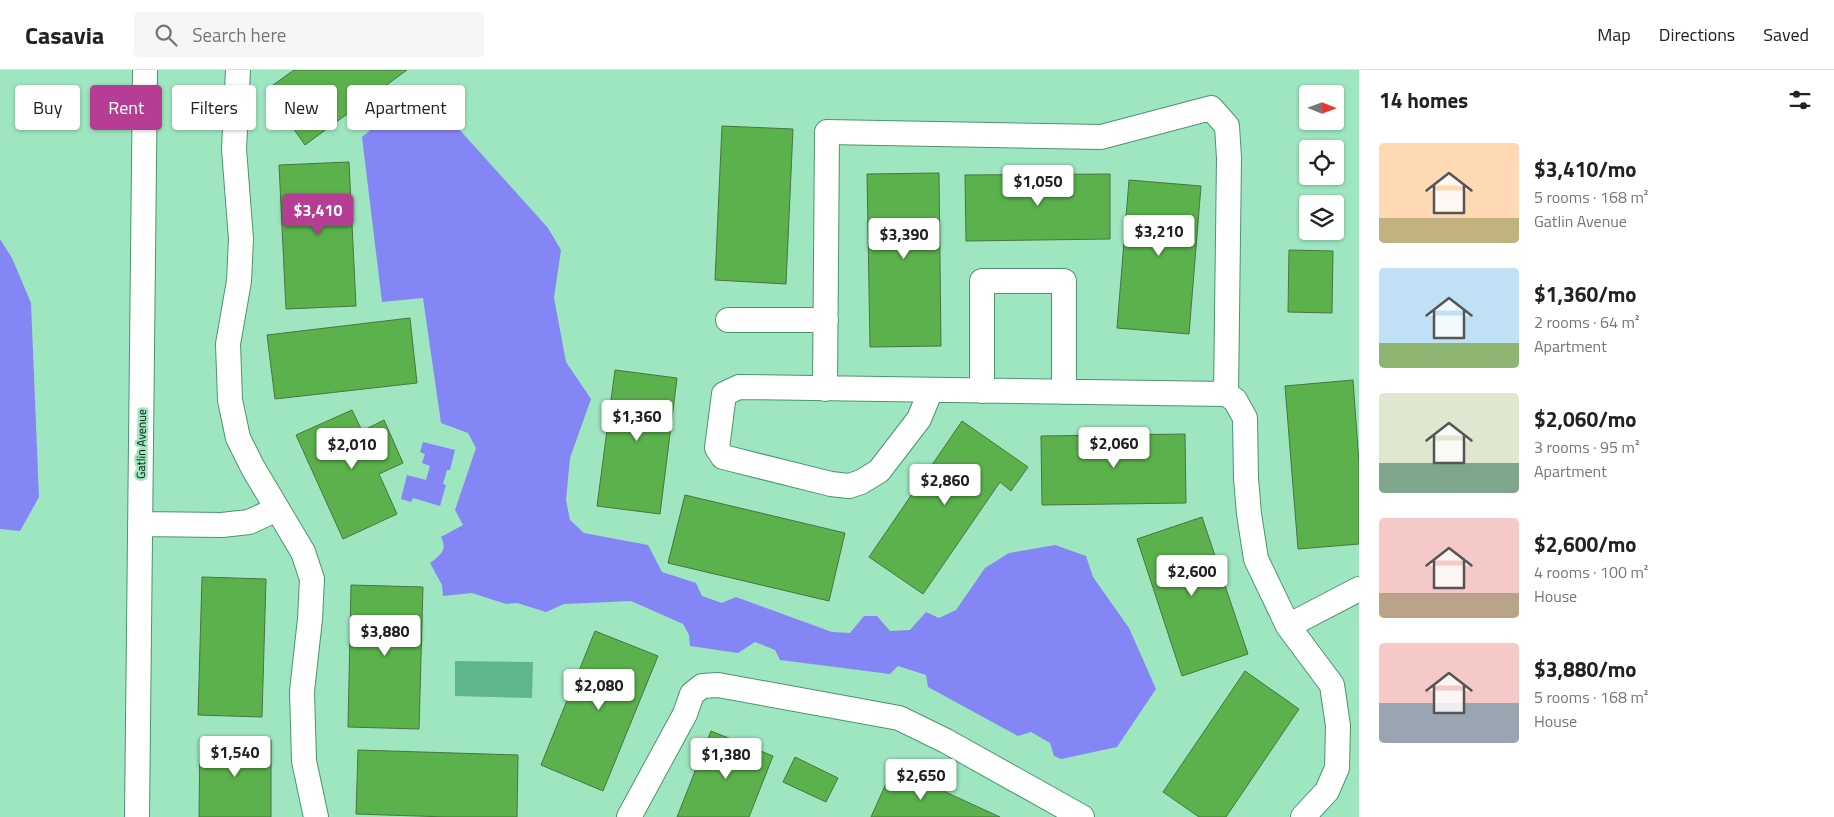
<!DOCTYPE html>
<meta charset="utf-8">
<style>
body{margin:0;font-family:"Titillium Web",sans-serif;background:#f6f6f6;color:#222;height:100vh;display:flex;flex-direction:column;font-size:19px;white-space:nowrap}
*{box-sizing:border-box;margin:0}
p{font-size:16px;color:#767676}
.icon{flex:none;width:28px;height:28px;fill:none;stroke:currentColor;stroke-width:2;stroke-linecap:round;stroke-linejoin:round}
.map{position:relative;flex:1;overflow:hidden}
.panel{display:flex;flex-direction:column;background:#fff;width:475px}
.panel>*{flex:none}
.top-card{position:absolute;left:15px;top:15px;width:475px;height:45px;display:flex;gap:10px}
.needle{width:32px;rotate:91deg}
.buttons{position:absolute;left:1299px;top:15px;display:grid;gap:10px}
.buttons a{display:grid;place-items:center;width:45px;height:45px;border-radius:5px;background:#fff;box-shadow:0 1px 4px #0004;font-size:25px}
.price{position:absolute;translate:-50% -42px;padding:0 11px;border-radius:5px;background:#fff;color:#222;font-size:16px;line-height:32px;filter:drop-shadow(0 1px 2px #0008)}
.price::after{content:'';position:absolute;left:50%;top:30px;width:15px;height:11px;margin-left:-8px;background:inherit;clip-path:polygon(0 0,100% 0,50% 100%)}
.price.on{background:#b53d93;color:#fff}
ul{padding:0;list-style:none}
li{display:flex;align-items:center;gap:15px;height:125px;padding:0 20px}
li span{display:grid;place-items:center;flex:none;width:140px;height:100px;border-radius:5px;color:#555}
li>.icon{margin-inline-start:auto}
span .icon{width:60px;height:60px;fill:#fffc;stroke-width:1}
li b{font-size:21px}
h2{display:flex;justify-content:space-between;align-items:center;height:60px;padding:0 20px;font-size:21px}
.tag{padding:0 18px;border-radius:5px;background:#fff;box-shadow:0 1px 4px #0004;font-size:18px;line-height:45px}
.tag.on{background:#b53d93;color:#fff}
header{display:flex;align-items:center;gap:30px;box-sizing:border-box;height:70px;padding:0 25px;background:#fff;border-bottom:1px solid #e0e0e0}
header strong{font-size:24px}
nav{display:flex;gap:28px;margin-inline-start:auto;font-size:18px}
.search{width:350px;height:45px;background:#f6f6f6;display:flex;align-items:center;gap:12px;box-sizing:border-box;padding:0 18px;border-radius:5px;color:#767676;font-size:19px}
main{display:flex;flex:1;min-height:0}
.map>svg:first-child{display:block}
</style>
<header>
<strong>Casavia</strong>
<div class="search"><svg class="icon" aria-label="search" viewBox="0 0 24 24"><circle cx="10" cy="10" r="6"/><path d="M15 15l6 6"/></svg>Search here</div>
<nav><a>Map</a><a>Directions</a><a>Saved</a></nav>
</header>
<main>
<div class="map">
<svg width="1359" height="747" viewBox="0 0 1359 747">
<rect width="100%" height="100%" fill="#9de6bf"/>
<path fill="#60b68c" d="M455,591l78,1 -1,36 -77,-2z"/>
<path fill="#8586f5" d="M422,18l126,140 13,22 -7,48 12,64 25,37 -21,59 -4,42 4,20 14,13 64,12 14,27 34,11 6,13 20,7 14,-6 96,35 18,1 14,-17h13l13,15 20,-1 16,-18 13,6 17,-8 29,-42 24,-15 46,-8 31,11 7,21 36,51 27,61 -39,58 -56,12 -7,-3 -4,-13 -19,-11 -13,4 -90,-49 -2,-12 -28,-9 -8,8 -110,-14 -5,-10 -20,-8 -17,11 -48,-7 -1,-11 -6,-11 -52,-23 -67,3 -18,8 -29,-9 -11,1 -34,-11 -29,3 -1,-11 -12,-22c10,-8 18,-12 11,-26l22,-12 -8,-15 21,-62 -8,-15 -27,-10 -18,-125 -41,4 -20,-165z
M0,169l12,19 19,45 8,194 -19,34 -20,-2z
M423,372l32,8 -5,20h-3l-4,14 3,1 -6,21 -27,-8 -2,4 -10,-3 6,-24 19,5 4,-14 -8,-3 3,-9 -5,-2z"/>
<path fill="#5bb24c" stroke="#497442" d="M294,0h113l-102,75 -39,-55z
M722,56l71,3 -7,155 -71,-4z
M349,92l7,144 -70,3 -7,-144z
M939,103l2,173 -71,1 -3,-173z
M1110,104v65l-144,2 -1,-66z
M1129,110l72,6 -12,148 -72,-6z
M1289,180l44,1 -1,62 -44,-1z
M410,248l7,65 -142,16 -8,-64z
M615,300l62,8 -17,136 -63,-8z
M1353,310l6,83v81l-61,5 -13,-163z
M352,340l10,21 22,-11 19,43 -24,11 18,40 -54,25 -47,-104z
M962,351l66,46 -17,24 -11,-9 -77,112 -54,-37z
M1185,364l1,69 -144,2 -1,-69z
M685,425l160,38 -16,68 -161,-38z
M1202,447l46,137 -66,22 -45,-137z
M202,507l64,2 -4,138 -64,-2z
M351,515l72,2 -4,142 -71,-2z
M595,561l63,25 -55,135 -62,-26z
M1245,601l54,38 -73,108h-27l-36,-25z
M711,661l62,25 -24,61h-72z
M200,669l71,1v77h-72z
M358,680l160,5 -1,62h-70l-91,-3z
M795,687l43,21 -12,24 -43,-20z
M893,698l107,49h-129z"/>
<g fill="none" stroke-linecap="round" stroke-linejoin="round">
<defs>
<path id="minor" d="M238,0l-4,79 7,90 -2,42 -11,63 2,56 8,38 15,30 50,84 9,27 -2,40 -8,72 2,70 12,56
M728,250h98
M825,319l2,-257 274,5 110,-29 16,18 2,32 -3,236
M931,320l-12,29 -40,52 -18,11 -12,4 -18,-2 -108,-27 -6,-9 7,-54 15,-7 487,7 9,6 10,18 1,60 3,36 7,45 32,67 44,59 6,41 -1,42 -10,23 -24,26
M982,321v-110h82v111
M140,454l82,1 27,-3 28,-13
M1288,556l71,-37
M137,747l8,-747
M629,747l56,-103 7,-20 10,-8 16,-1 181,33 47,23 136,76"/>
</defs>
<use href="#minor" stroke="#4d9471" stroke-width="26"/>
<use href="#minor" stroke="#fff" stroke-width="24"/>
</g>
<g text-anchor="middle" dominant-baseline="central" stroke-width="5" stroke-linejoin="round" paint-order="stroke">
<g font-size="12" fill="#001107" stroke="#9de6bf">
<text transform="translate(141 374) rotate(-89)">Gatlin Avenue</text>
</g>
</g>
</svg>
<div class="buttons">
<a><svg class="needle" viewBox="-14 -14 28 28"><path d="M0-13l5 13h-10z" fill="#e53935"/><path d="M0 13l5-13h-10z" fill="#767676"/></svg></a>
<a><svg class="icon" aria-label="locate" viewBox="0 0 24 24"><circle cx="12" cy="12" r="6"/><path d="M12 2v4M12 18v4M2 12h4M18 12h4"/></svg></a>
<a><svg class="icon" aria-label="layers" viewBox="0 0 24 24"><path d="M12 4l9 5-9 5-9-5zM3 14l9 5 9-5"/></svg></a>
</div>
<b class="price" style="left:1038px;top:137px">$1,050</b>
<b class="price on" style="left:318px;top:166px">$3,410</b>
<b class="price" style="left:1159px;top:187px">$3,210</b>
<b class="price" style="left:904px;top:190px">$3,390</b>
<b class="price" style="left:637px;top:372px">$1,360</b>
<b class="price" style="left:1114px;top:399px">$2,060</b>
<b class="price" style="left:352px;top:400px">$2,010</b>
<b class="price" style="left:945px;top:436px">$2,860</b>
<b class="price" style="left:1192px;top:527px">$2,600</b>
<b class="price" style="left:385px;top:587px">$3,880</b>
<b class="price" style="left:599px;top:641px">$2,080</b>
<b class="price" style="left:235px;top:708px">$1,540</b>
<b class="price" style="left:726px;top:710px">$1,380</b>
<b class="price" style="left:921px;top:731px">$2,650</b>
<div class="top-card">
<a class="tag">Buy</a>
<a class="tag on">Rent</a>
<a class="tag">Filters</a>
<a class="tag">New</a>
<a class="tag">Apartment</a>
</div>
</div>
<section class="panel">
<h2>14 homes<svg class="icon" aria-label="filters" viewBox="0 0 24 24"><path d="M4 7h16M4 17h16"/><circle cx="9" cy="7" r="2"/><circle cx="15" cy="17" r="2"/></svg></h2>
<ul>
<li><span style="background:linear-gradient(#ffd9b3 75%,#c2b280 0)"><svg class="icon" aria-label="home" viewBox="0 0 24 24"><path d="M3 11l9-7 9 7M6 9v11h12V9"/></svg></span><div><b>$3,410/mo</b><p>5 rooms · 168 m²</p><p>Gatlin Avenue</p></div></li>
<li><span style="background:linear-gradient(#bfe0f5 75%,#8fb573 0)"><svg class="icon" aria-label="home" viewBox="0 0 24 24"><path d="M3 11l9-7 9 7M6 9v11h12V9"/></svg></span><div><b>$1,360/mo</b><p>2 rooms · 64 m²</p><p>Apartment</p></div></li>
<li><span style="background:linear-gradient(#dfe7d0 70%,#7fa58c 0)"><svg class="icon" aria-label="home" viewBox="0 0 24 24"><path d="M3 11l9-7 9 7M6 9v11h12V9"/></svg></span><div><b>$2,060/mo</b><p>3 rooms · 95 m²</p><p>Apartment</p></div></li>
<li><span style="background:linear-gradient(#f6c9c9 75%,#b9a48a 0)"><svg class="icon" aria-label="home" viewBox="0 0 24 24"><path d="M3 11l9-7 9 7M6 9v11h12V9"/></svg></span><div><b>$2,600/mo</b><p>4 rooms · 100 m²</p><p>House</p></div></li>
<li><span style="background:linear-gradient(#f6c9c9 60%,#9aa5b1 0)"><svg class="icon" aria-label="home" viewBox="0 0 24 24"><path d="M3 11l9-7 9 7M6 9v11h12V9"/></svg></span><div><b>$3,880/mo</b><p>5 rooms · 168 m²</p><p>House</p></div></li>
</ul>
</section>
</main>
